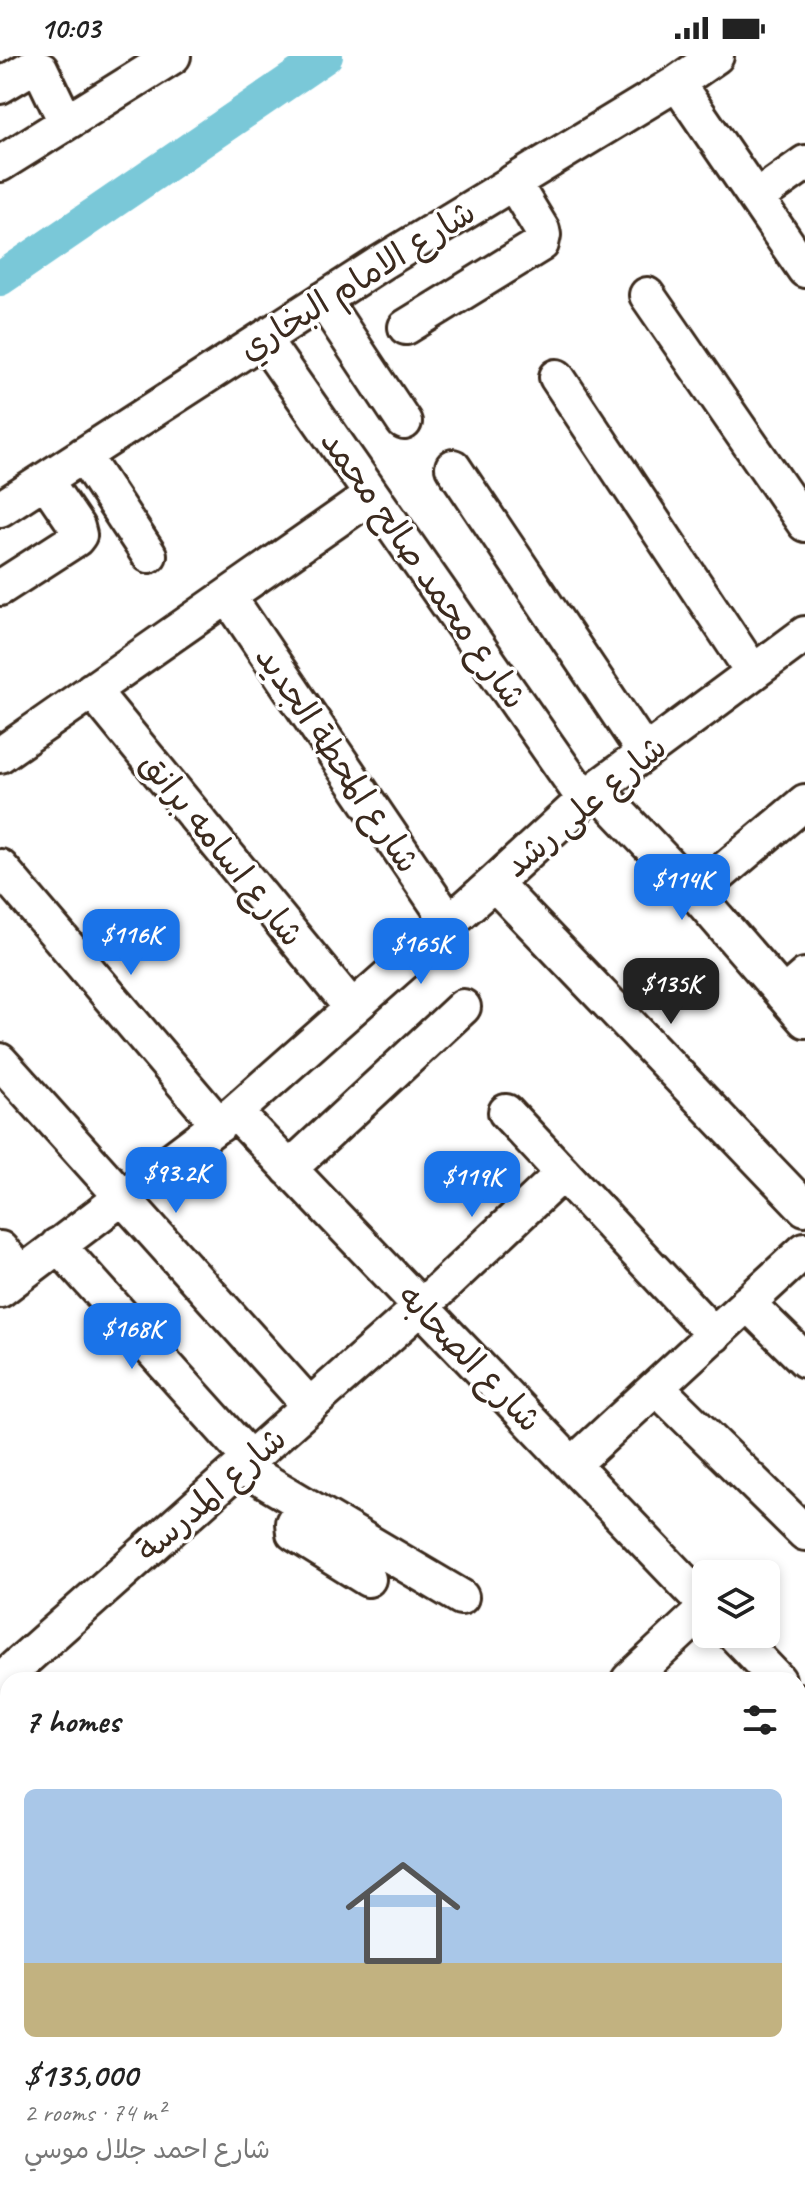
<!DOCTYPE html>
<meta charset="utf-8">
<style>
body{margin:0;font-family:Caveat,"Playpen Sans Arabic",sans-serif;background:#f2f2f2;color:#222;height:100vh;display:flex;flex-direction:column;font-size:30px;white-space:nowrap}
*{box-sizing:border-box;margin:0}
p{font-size:26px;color:#767676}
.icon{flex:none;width:44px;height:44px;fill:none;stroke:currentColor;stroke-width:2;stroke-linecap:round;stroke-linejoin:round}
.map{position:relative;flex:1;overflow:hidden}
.side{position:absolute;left:0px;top:1616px;width:806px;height:536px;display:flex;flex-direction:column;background:#fff;border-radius:24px 24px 0 0;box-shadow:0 4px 12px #0003}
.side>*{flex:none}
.controls{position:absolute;left:692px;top:1504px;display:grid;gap:16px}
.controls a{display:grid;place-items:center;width:88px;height:88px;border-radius:12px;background:#fff;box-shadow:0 4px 12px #0003;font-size:40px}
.price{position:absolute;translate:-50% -68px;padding:0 18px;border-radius:16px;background:#1a73e8;color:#fff;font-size:26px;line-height:52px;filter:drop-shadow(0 2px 4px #0008)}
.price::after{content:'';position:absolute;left:50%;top:48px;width:24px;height:18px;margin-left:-12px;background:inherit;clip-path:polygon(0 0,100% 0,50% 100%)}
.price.selected{background:#222;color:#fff}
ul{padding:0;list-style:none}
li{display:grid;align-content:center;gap:16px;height:424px;padding:0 24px}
li span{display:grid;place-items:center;height:248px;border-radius:12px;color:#555}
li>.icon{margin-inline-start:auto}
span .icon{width:144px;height:144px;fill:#fffc;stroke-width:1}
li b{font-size:34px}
h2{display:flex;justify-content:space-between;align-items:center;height:96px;padding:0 24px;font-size:34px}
.status{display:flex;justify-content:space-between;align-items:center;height:56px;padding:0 40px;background:#fff;direction:ltr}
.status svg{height:22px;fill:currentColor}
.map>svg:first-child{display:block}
</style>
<div class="status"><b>10:03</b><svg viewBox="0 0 49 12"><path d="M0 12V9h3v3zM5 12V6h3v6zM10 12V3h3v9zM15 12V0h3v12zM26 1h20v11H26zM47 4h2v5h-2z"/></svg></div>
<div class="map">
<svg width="805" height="2152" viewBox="0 0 805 2152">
<rect width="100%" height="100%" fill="#fff"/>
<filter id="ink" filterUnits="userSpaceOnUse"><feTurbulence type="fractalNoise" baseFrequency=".0125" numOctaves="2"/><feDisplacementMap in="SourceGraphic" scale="16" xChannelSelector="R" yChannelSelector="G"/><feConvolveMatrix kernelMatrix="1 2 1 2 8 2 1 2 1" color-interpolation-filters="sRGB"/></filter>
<g filter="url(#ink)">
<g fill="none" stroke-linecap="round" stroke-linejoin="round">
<path stroke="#7ac8d8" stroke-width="34" d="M0,223l326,-223"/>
<defs>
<path id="minor" d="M677,27l128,187
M0,30l32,-19 9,3 25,52
M0,108l173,-108
M756,142l49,-35
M647,239l158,229
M323,244l81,122
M406,271l135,-83 2,-9 -1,-5 -29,-48
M263,283l322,461
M557,321l196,295
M83,399l66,100
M453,411l192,286
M0,453l382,-247 295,-179 39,-27
M0,532l76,-49 3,-4 -2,-8 -32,-47
M228,540l221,326
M92,634l260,318
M0,699l372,-260
M596,733l100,105 109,126
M0,811l219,258
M494,827l311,325
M696,838l109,-92
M783,939l22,-19
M0,1005l310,345
M235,1056l471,493
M506,1056l208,223
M289,1113l174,-162
M58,1189l192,214
M0,1193l22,24
M0,1234l235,-178 259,-229 102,-94 209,-155
M747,1247l58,57
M657,1332l148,145
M572,1409l233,-215
M241,1411l220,130
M304,1448l-11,19 1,10 74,46
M734,1578l44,46
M629,1624l77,-72
M0,1625l421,-374 142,-134
M798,1645l7,8
M798,1713l7,-7
M0,1852l8,10
M798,1917l7,8
M0,1934l8,-8
M798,1990l7,-3
M798,2048l7,-3
M798,2112h7
M0,2144l8,-8
M261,2144l8,8
M156,2152l8,-8
M350,2152l8,-8
M561,2152l12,-8
M747,2152l10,-8"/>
</defs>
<use href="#minor" stroke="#3b2a1e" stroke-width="40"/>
<use href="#minor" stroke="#fff" stroke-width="34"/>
</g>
</g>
<g text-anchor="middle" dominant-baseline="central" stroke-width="7" stroke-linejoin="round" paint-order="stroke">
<g font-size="34" fill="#3b2a1e" stroke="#fff">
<text transform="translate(357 224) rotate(-32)">شارع الامام البخاري</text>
<text transform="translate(424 513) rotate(55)">شارع محمد صالح محمد</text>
<text transform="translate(338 703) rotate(56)">شارع المحطة الجديد</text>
<text transform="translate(585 750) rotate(-40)">شارع على رشد</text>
<text transform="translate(222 793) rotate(51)">شارع اسامه برانق</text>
<text transform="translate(470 1302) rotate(46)">شارع الصحابه</text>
<text transform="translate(211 1438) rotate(-41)">شارع المدرسة</text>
</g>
</g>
</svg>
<div class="controls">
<a><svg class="icon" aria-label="layers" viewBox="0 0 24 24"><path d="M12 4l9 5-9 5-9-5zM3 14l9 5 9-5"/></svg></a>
</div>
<b class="price" style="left:682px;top:866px">$114K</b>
<b class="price" style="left:131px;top:921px">$116K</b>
<b class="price" style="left:421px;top:930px">$165K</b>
<b class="price selected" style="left:671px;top:970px">$135K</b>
<b class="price" style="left:176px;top:1159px">$93.2K</b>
<b class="price" style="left:472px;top:1163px">$119K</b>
<b class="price" style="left:132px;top:1315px">$168K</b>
<section class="side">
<h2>7 homes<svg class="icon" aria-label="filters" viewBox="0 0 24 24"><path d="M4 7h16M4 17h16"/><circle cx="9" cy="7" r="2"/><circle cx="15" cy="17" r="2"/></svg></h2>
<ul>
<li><span style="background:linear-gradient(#a9c7e8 70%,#c2b280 0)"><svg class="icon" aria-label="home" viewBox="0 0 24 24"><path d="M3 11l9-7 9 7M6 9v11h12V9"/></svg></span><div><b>$135,000</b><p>2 rooms · 74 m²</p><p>شارع احمد جلال موسي</p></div></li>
</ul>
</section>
</div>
